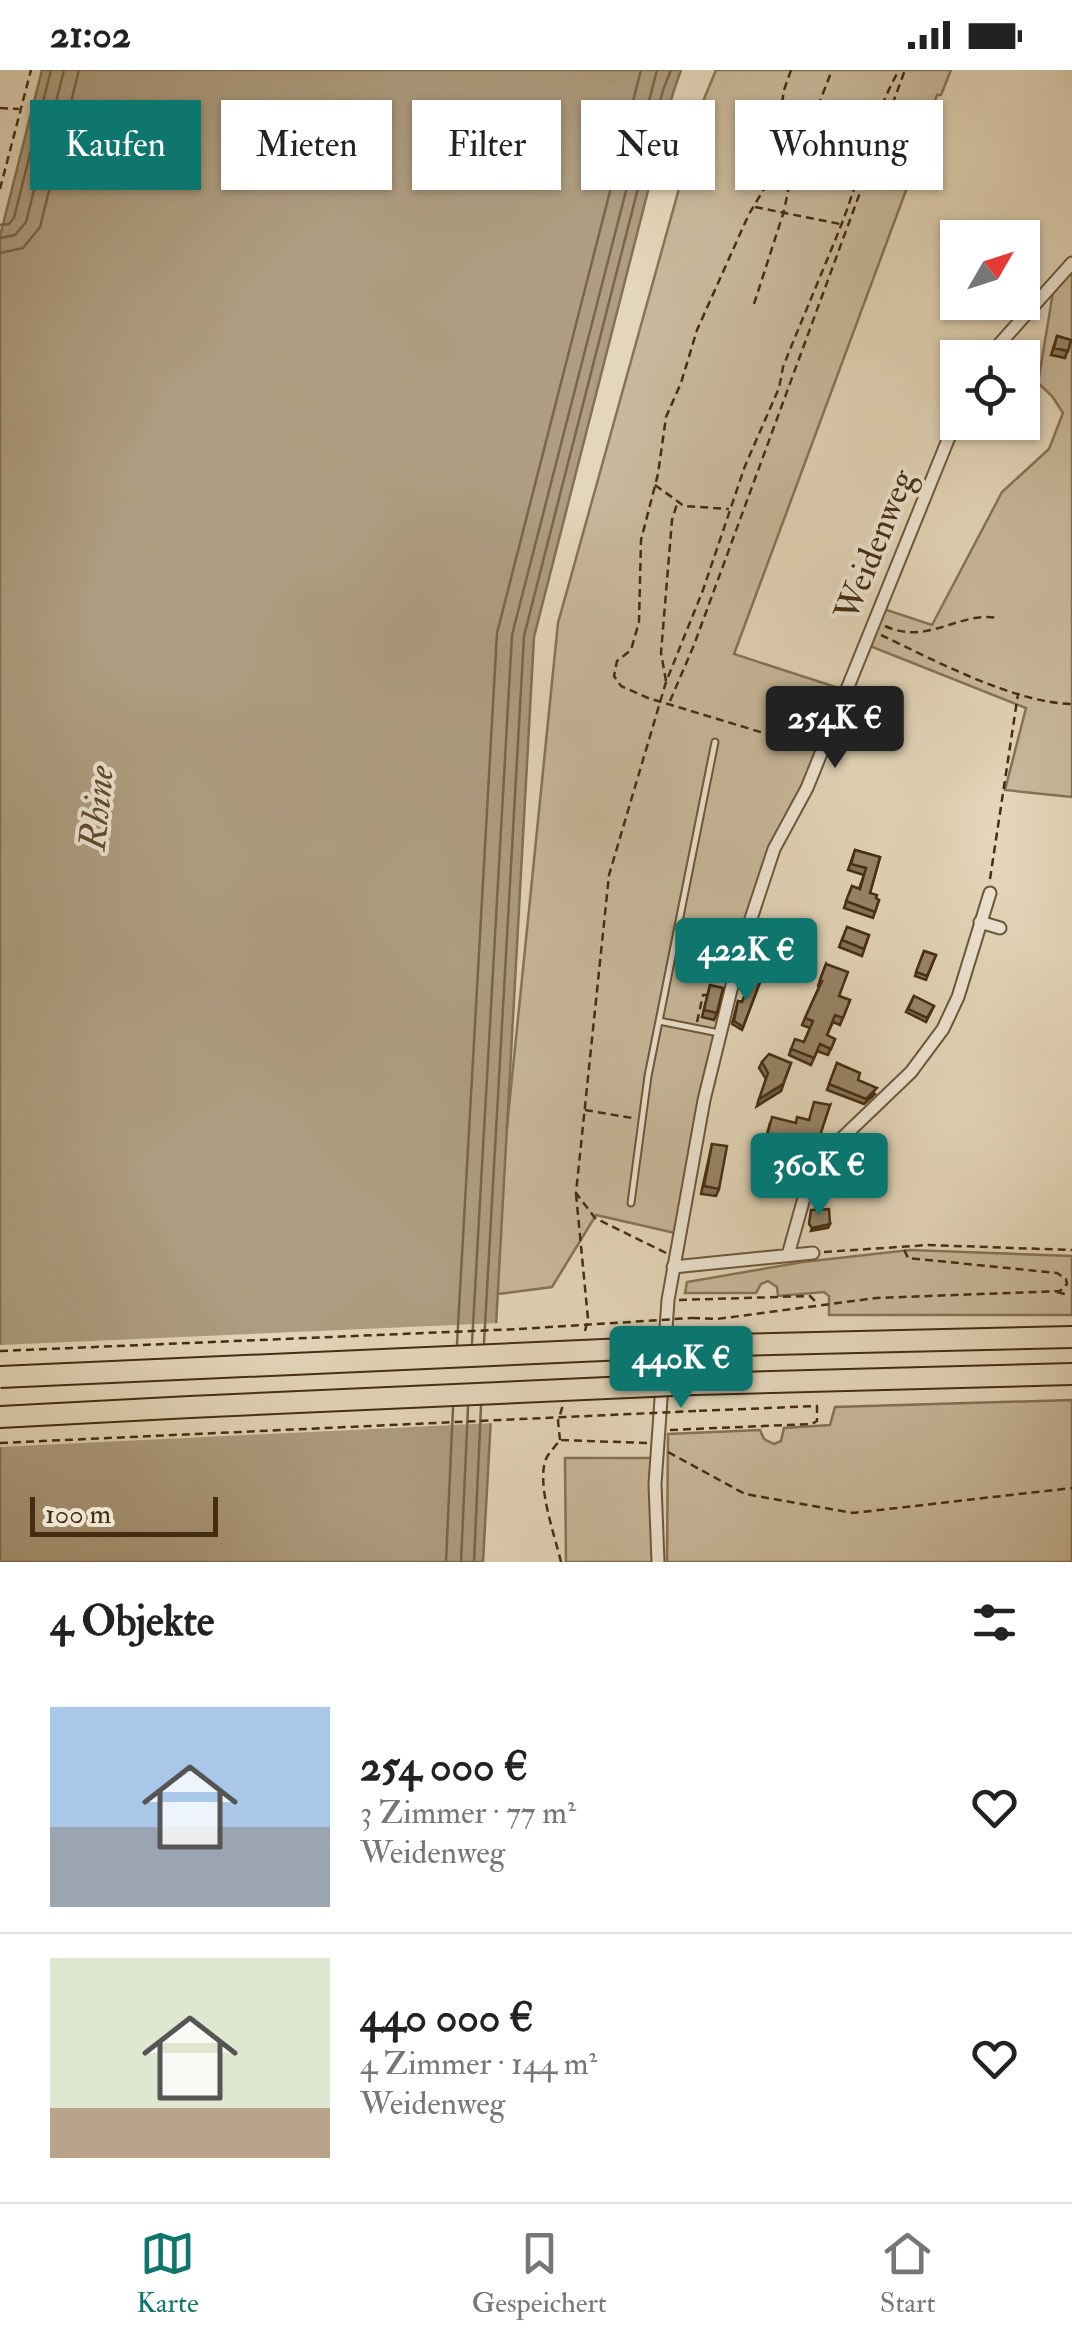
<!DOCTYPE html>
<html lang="de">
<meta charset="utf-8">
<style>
body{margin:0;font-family:"IM FELL Double Pica",serif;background:#f6f6f6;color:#222;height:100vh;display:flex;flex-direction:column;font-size:38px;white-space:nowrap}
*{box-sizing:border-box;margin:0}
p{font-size:32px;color:#767676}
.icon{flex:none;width:55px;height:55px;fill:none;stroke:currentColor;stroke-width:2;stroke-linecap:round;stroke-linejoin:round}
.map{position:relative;height:1492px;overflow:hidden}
.panel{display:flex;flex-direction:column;background:#fff;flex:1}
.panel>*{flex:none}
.banner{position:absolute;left:30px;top:30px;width:1012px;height:90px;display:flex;gap:20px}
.needle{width:65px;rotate:51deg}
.tools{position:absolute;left:940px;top:150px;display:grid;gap:20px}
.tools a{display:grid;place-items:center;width:100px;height:100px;border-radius:0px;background:#fff;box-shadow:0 2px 8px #0004;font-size:50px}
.scale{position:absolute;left:30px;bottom:25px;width:188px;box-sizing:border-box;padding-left:10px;border:5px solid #452d11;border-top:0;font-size:28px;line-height:35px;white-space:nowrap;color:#452d11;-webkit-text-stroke:8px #ede4d2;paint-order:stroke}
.price{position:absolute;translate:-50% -85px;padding:0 22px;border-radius:10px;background:#0f766e;color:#fff;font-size:32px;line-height:65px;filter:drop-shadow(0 2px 5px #0008)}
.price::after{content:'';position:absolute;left:50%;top:60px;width:30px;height:22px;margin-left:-15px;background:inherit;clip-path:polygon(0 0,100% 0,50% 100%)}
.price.active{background:#222;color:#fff}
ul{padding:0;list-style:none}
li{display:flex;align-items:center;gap:30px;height:250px;padding:0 50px}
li+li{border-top:2px solid #e0e0e0}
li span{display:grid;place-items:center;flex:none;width:280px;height:200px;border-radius:0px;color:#555}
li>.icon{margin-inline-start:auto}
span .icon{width:120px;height:120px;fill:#fffc;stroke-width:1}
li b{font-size:42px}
h2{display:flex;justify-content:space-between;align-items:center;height:120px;padding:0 50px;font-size:42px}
.tag{padding:0 35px;border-radius:0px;background:#fff;box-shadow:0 2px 8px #0004;font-size:35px;line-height:90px}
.tag.active{background:#0f766e;color:#fff}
.status{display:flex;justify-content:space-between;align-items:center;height:70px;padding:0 50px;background:#fff;direction:ltr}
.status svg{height:28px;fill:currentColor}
.menu{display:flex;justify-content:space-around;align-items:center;height:140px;border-top:2px solid #e0e0e0;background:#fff;font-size:28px;color:#767676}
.menu a{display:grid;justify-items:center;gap:5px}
.menu .active{color:#0f766e}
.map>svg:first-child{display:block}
</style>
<div class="status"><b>21:02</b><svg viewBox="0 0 49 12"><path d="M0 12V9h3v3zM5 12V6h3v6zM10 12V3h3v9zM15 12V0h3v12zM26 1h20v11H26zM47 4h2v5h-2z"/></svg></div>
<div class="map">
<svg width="1072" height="1492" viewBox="0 0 1072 1492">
<rect width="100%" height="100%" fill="#e4d6b9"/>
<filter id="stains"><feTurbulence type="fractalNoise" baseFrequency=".002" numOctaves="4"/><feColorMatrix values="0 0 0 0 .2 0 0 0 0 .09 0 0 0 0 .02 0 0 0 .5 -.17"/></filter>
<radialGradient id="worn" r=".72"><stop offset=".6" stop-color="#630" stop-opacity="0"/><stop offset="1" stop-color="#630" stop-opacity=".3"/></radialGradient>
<path fill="#c9b99c" stroke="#877356" stroke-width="2.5" d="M716,0h235l-10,25h-4l-9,26 3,2 -197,531 108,35 -41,102 -34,66 -92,376 -79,-18 -44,72 -62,8 68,-672 146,-524z
M1072,202v525l-67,-7 21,-82 -156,-62 14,-37 48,16 70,-133 47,-43 14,-36 -11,-17 -14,-13 15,-91z
M910,1180l162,6v59h-243v-19l-5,-4 -46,4 -1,-9 -9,-6 -7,3 -5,9h-71l2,-11 116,-20z
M1072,1330v162h-405l1,-128 92,-4 4,9 10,5 7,-3 3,-13 46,-3 5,-18z
M565,1388h87l2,104h-88z"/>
<path fill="#ae9d80" stroke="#847054" stroke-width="2.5" d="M42,0h639l-8,23 -139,544 -51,925h-483v-1326z"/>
<path fill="#e4d6b9" d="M500,1253l-5,100 -495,24v-102z"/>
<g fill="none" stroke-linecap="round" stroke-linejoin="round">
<path stroke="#7a6548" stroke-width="2.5" d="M0,155l9,-1 5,-6 37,-148
M0,168l15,-3 11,-13 38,-152
M0,183l23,-5 17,-21 39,-157
M472,1273l40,-708 145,-565
M484,1273l40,-707 139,-546 8,-20
M457,1274l40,-711 144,-563
M446,1492l7,-154
M461,1492l7,-155
M474,1492l7,-156"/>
<defs>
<path id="service" d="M659,951l60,12
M631,1133l17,-127 67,-334"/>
<path id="minor" d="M987,288l85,-95
M980,852l20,6
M788,1185l25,-89 98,-94 32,-43 15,-32 32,-104
M673,1197l140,-14
M658,1492l-3,-78 13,-184 36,-200 37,-151 33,-100 33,-61 151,-373"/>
<path id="motorway" d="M693,1276l379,-9
M695,1314l377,-10
M0,1347l190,-10"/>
</defs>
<use href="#service" stroke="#6d573b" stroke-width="9"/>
<use href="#minor" stroke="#6d573b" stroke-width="15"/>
<use href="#motorway" stroke="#452d11" stroke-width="24"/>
<path stroke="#452d11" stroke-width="2.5" stroke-dasharray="8 5" stroke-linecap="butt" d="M791,0l-7,20 -7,46 -9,26 -4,27 -15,25 -52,116 -16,53 -15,34 -8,57 -17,66 -2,82 -8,28 -14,11 -3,15 7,10 27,12 162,49
M0,38l19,1
M0,119l31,-119
M755,137l85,17
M754,234l30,-93 7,-35 41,-106
M655,415l29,21 45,3
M885,556c43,20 73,-15 113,-8
M881,565c53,25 133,68 191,69
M666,611l-5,-28 11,-133 5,-16
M670,631l24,-56 211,-575
M990,809l28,-185
M697,952l6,-27h4
M585,1040l47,8
M576,1124l12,125 -4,16
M824,1182l104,-7 144,5
M666,1183l-71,-35 -19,-25 33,-318 57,-193 37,-92 42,-124 34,-78 4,-21c19,-48 40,-96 59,-144 20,-52 30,-105 57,-153
M1057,1222l12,3
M679,1230l131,-4 8,8
M692,1248l25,1 159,-21 184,-7 7,-7 -1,-5 -9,-6 -149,-15 -5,-11
M0,1281l519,-22
M670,1360l142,-6 5,-3v-15l-121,5
M560,1370l-2,-19 5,-16
M668,1382l77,42 108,19 219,-25
M561,1492c-6,-26 -25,-78 -15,-103 3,-7 10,-13 14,-19l87,3"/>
<use href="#service" stroke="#ede4d2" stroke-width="5"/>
<use href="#minor" stroke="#ede4d2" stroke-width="11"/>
<use href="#motorway" stroke="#e4d6b9" stroke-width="20"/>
<defs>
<path id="motorway-bridge" d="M0,1307l693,-31
M190,1337l505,-23"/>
</defs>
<use href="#motorway-bridge" stroke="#452d11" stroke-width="24" stroke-linecap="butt"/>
<path stroke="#452d11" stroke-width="2.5" stroke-dasharray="8 5" stroke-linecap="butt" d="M519,1259l173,-11
M0,1373l696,-32"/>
<use href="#motorway-bridge" stroke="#e4d6b9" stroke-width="20"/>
</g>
<path fill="#837259" stroke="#452d11" stroke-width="2.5" d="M1057,266l14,4 -6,18 -14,-3z
M855,780l25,7 -10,36 6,5 3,2 -6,18 -29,-10 8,-22 7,3 5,-14 -16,-5z
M847,857l22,8 -7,21 -23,-9z
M924,881l12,4 -10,25 -11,-4z
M826,894l13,32 11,4 -10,25 -7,-3 -6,13 8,4 -7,16 -11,-4 -6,14 -22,-10 2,-6 13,-7 6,-14 -8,-3 17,-38 -1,-1z
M760,912l-18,48 -10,-6 6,-23 4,1z
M710,915l7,28 -3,7 -12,-3z
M914,926l20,10 -8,16 -20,-10z
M762,992l29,1 -10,28 -24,15 9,-27 -7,-11z
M837,993l38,31 -11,10 -37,-14z
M830,1035l-16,46 -6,-1 -3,6 -42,-7 7,-26h26l13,-3z
M712,1074l7,45 -3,7 -15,-2z"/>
<path fill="#6a5d49" stroke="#452d11" stroke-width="2.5" d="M783,1014l-2,7 -24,15 2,-7z
M830,1154l-2,4 -17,3 1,-3z"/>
<path fill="#988568" stroke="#452d11" stroke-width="2.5" d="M1057,266l14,4 -3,11 -14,-3z
M855,780l25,7 -10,36 7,2 -1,3 3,2 -4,12 -29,-11 6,-15 8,3 6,-21 -15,-4z
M847,857l22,8 -5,14 -22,-9z
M924,881l12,4 -9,21 -11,-4z
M826,894l22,8 -9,24 11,4 -7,18 -8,-3 -8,20 8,4 -4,10 -11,-5 -6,14 -23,-9 4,-10 9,3 9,-21 -8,-3 17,-37 -2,-1z
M751,908l9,4 -17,45 -9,-6 4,-20 4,1z
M710,915l13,3 -6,25 -13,-3z
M914,926l20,10 -7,12 -19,-9z
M769,984l22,9 -8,21 -24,15 9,-26 -6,-11z
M837,993l23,10 -2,7 19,8 -11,11 -37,-15z
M814,1032l16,3 -13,40 -8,-1 -2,7 -42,-8 7,-26 24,6 1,-6 12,3z
M712,1074l15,2 -8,43 -15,-3z
M829,1139l1,15 -18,4 -3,-4 2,-14z"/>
<g text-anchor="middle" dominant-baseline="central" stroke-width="8" stroke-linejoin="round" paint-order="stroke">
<g font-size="35" fill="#452d11" stroke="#ede4d2">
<text transform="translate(875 475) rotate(-68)">Weidenweg</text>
</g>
<g font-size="38" font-style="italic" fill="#5f492d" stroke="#ede4d2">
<text transform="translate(97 738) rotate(-84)">Rhine</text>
</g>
</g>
<rect width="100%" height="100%" filter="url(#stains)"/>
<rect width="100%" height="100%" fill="url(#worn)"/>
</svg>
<div class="tools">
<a><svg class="needle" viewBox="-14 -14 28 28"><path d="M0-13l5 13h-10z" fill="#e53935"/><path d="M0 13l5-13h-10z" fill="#767676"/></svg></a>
<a><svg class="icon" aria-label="locate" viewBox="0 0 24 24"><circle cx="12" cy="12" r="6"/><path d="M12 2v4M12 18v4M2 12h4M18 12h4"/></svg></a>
</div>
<div class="scale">100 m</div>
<b class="price active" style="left:835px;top:701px">254K €</b>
<b class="price" style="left:746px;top:933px">422K €</b>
<b class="price" style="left:819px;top:1148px">360K €</b>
<b class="price" style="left:681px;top:1341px">440K €</b>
<div class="banner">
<a class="tag active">Kaufen</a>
<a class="tag">Mieten</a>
<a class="tag">Filter</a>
<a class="tag">Neu</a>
<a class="tag">Wohnung</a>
</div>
</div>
<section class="panel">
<h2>4 Objekte<svg class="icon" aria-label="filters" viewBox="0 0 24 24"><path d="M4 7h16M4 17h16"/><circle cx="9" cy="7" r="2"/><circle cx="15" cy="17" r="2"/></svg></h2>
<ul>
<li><span style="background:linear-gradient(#a9c7e8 60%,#9aa5b1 0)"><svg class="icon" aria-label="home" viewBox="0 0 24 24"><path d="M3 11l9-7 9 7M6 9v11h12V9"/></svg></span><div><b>254 000 €</b><p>3 Zimmer · 77 m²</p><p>Weidenweg</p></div><svg class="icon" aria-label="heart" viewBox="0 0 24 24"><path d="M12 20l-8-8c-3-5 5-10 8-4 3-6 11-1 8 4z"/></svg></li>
<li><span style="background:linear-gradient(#dfe7d0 75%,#b9a48a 0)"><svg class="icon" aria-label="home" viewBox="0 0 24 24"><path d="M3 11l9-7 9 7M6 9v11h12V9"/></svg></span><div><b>440 000 €</b><p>4 Zimmer · 144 m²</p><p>Weidenweg</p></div><svg class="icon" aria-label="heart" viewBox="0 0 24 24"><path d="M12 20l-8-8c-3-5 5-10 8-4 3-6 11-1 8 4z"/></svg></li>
</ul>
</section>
<nav class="menu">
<a class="active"><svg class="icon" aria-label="map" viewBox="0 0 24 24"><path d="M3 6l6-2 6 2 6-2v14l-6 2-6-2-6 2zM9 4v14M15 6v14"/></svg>Karte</a>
<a><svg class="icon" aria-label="saved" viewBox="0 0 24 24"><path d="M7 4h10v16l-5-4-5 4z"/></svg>Gespeichert</a>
<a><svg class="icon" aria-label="home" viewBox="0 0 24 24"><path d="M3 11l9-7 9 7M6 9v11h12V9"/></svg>Start</a>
</nav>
